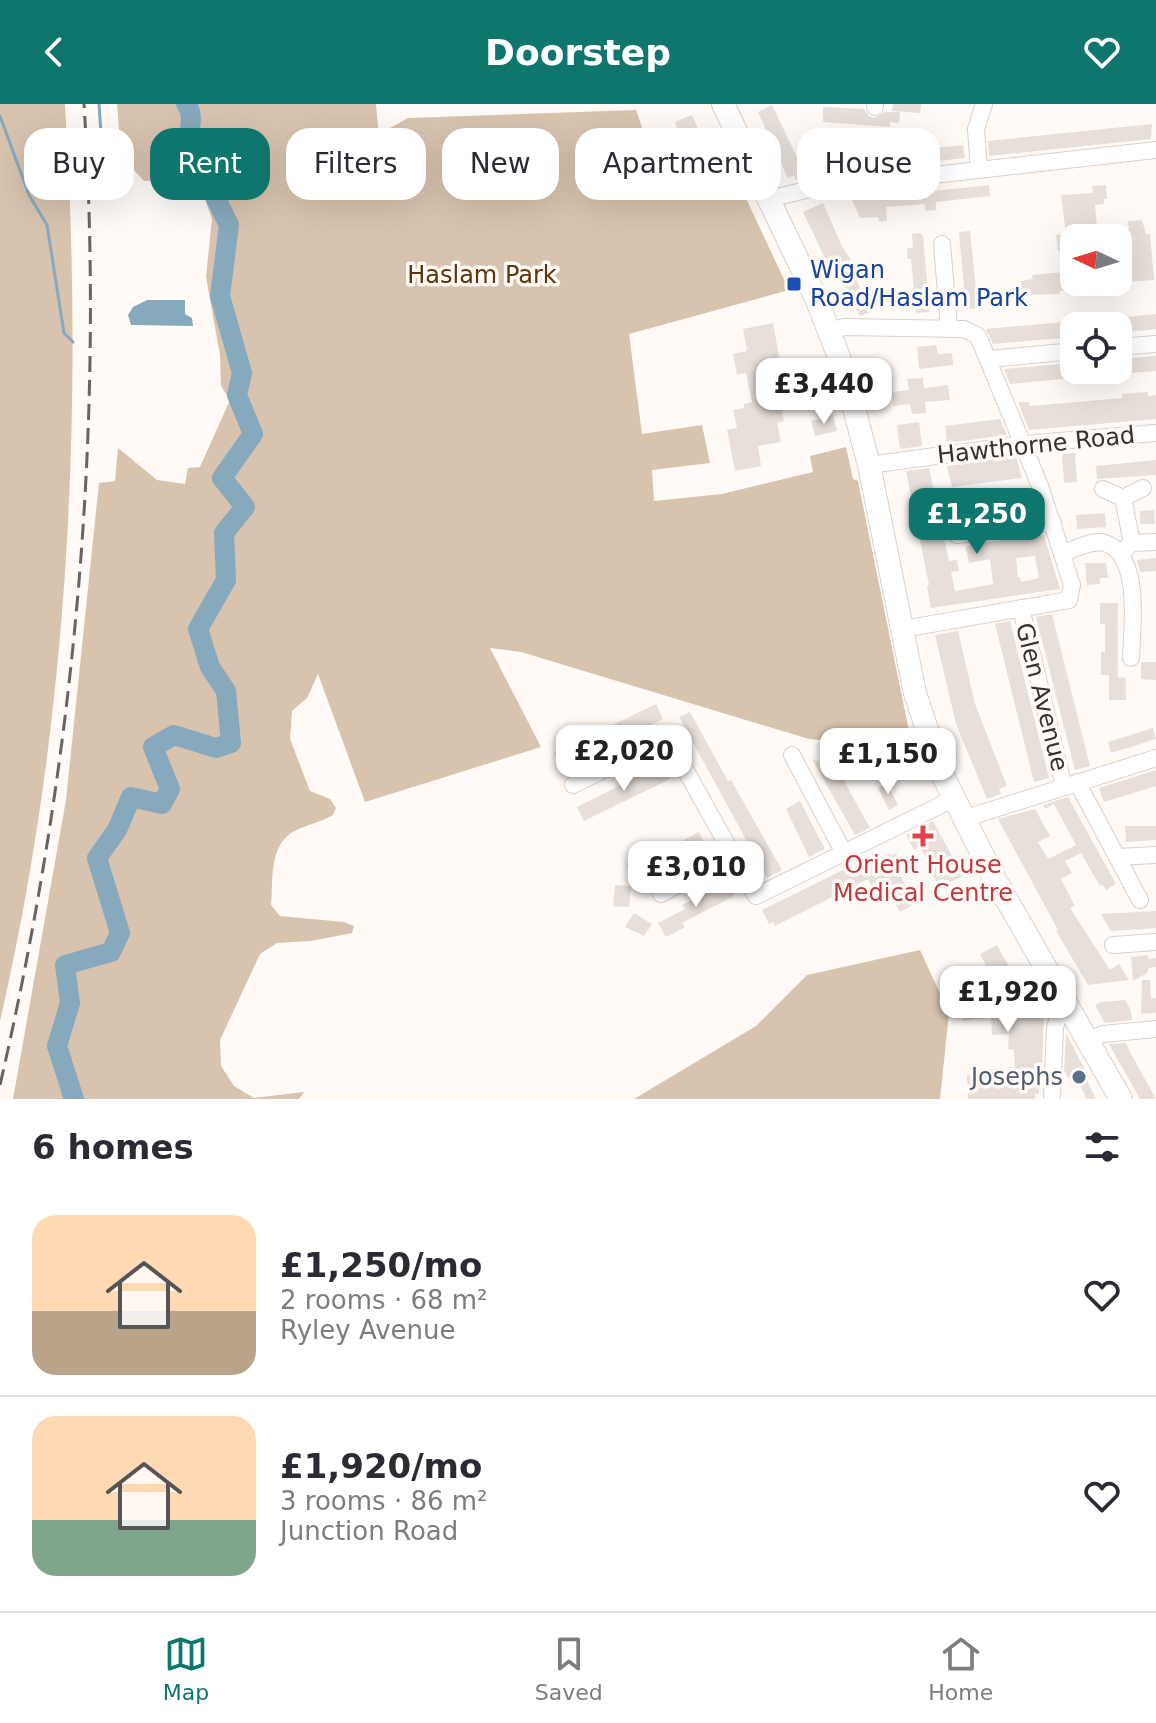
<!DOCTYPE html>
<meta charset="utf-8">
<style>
body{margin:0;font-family:"DejaVu Sans",sans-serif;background:#f2f2f3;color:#2b2b33;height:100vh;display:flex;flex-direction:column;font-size:30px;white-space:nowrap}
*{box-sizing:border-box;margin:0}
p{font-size:26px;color:#7c7c81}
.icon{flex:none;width:44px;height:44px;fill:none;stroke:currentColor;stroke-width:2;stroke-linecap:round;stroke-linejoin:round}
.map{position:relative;height:995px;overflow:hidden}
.details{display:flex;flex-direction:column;background:#fff;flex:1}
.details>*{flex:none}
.guide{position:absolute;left:24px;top:24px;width:1108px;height:72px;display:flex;gap:16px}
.needle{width:52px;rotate:274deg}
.controls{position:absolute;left:1060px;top:120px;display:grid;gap:16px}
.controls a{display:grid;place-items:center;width:72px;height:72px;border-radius:16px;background:#fff;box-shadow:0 8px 32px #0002;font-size:40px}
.price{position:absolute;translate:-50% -68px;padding:0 18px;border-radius:16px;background:#fff;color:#222;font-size:26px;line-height:52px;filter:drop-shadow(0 2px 4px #0008)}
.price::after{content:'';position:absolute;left:50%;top:48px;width:24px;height:18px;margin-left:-12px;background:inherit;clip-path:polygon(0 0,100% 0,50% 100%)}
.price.active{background:#0f766e;color:#fff}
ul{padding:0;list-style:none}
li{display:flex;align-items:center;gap:24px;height:200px;padding:0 32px}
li+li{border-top:2px solid #e1e1e2}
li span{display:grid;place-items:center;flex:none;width:224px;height:160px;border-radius:24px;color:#555}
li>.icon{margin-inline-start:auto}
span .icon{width:96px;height:96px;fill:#fffc;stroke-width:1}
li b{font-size:34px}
h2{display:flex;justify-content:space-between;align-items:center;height:96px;padding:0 32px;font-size:34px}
.pill{padding:0 28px;border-radius:24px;background:#fff;box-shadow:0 8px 32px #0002;font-size:28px;line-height:72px}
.pill.active{background:#0f766e;color:#fff}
header{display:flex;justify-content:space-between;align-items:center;height:104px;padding:0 32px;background:#0f766e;color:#fff;font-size:36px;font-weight:800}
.tabs{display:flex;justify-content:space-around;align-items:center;height:112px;border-top:2px solid #e1e1e2;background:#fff;font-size:22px;color:#7c7c81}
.tabs a{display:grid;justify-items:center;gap:4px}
.tabs .active{color:#0f766e}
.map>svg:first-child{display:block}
</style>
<header><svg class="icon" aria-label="back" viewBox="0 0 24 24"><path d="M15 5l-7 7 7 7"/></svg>Doorstep<svg class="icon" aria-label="heart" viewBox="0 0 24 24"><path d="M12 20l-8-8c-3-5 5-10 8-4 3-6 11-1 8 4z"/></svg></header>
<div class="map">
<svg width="1156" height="995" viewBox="0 0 1156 995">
<rect width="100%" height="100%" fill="#fffaf6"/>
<path fill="#d8c3af" d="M0,0h65c19,306 4,618 -65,917z
M117,0h259l2,23 5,5 25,-14 228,-8 27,79 65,-29 61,130 -160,44 13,100 60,-9 8,38 -58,7 2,31 68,-7 91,-22 -3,-16 36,-9 7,32 5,2 52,255 -29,9 -72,-6 -288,-87 -31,-4 51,99 -176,55 -47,-128 -11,24 -15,13 -2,28 20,52 20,8 6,9 -3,7c-13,8 -29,10 -42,18 -22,15 -18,48 -20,72l9,11 64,6 10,4 -2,7 -41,8 -34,2 -17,11 -40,86 1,26 13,20 20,12 50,-6 -5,7h-286l53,-299 33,-317 16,-2 3,-33 39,32 28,4 3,-16 12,-1 30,-67 -9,-14 -1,-31 -14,-78 6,-58 -14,-40 -54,2 -23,-25z
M920,846l29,63 -9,86h-306l122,-73 51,-51z"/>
<path fill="#86a9bd" d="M147,196h38v14l7,4 1,8 -62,-1 -3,-10 5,-8z"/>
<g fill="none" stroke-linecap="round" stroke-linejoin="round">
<path stroke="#86a9bd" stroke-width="3" d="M99,0l4,60
M0,12l29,79 18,30 17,108 9,9"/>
<path stroke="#86a9bd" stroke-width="20" d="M74,995l-17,-53 13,-43 -5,-38 46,-13 9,-19 -23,-75 20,-28 14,-33 31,7 8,-15 -17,-42 21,-12 42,13 15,-5 -5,-52 -16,-24 -12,-38 28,-49 -2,-47 21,-26 -23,-29 31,-44 -16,-39 5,-22 -22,-77 9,-71 -39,-79c-3,-15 6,-30 -4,-42"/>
</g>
<path fill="#e7dfd9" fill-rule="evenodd" d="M893,0h28l-1,9 -28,-2z
M772,1l21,44 13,30 -10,1 -2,-5 -6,3 -30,-66z
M823,3l41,2 5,7 5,2 11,-6h15l-1,11 -9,-1v5l-67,-5z
M692,11l8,18 -23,10 -4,-10 5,-2 -3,-9z
M1152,20l-1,15 -162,17 -1,-15z
M963,41l2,13 -124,13 -1,-13z
M989,81l1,11 -54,6v8l-11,1v-7l-39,3 1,14 -8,1 -1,-5 -18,1 -8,-18z
M1106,81l1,14h-3v5l-9,1 3,33h-24v12l-16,1 -2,-16 10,-1 -5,-39 32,-2 -1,-7z
M823,99l19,43 17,27 -5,2 7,15 5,-2 10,22 -16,6 -24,-45 -4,2 -29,-61z
M1142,116l4,14h4l4,46 -36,3v-11l7,-1 -3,-34h4l-1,-8h4l-1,-8z
M970,127l8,77 -12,1 -7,-77z
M920,129l3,3 7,76 -14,1 -5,-54h-3l-1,-11h6l-1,-14z
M1074,167v19l-14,1v3l-38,1 -1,-14 12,-2 -1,-4z
M1156,210v15l-38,4v-7h-23v-6z
M1074,217v16l-81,7 -7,-15z
M773,219l14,77 -7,1 4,20 -7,2 4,19 -23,4 3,20 -26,5 -8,-41 10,-2 -4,-18 11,-2v-4l8,-2 -6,-29 -9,2 -4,-21 14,-3 -4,-22z
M936,241l2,9 14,-1 1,12 -34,4 -2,-22z
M1156,252v15l-38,3v-15z
M1074,259v7h18v6l-82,8 -6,-15z
M923,274l1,10 24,-3 2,15 -25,2 1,11 -14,1 -2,-10 -17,2 -1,-14 17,-2 -2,-11z
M1148,288v4l8,-1v24l-127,11 -11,-28h11l1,4 13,-1 79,-7v-4z
M833,311l4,16 -22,5 -4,-15z
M1000,315l7,16 -60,8 -2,-17z
M919,318l3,24 -22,3 -3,-24z
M1075,349l2,29 -13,1 -2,-29z
M1016,352l6,22 -70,9 -5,-21z
M1156,356v15l-59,4 -1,-13z
M929,364l20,93 8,-1 2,11 -8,1 4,19 38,-7 -3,-25 -21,4 -3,-16 12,-4 66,-8 16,54 -129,19 -4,-22 2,-1 -23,-114zM1035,452l4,22 -18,4 -1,-5h-2l-2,-19z
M1028,396l5,1 4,12 -77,10 -4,-14z
M1154,406l1,14h-15v-13z
M1105,409l1,14 -29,2 -1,-14z
M1156,454v13l-16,1 -3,-12z
M1085,459h21l2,15h-8v6l-13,1z
M1100,499h18v74l8,1v22h-17v-25h-8v-23h4v-28h-5z
M1052,510l38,152 -15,4 -39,-153z
M1010,517l39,157 -15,4 -39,-158z
M958,527l17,73 32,82 -8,3 2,5 -14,5 -31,-75 -21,-89z
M1141,558h15v18l-15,-1z
M656,600l7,15 -102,49 -7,-15z
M690,608l38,69 3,-1 51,90 -15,8 -88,-161z
M1153,624l3,11 -45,14 -3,-11z
M911,634l10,29 -20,8 -7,-19 -3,1 -4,-11z
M812,655l18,5 4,8 4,-2 32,58 -15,7z
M663,660l7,15 -86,42 -7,-14z
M1156,666v16l-52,16 -5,-14z
M887,679l11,22 -9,5 -11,-22z
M1068,693l48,87 -10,6 -4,-6 -2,2 -19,-33 -16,8 7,12 -11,6 14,27 -5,2 40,62 9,-6 10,16 -41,5 -32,-54 2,-1 -60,-111 37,-10 15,27 -12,6 10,17 28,-14 -22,-41 -9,5 -2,-4z
M800,697l25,48 -16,8 -23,-48z
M933,717l30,55 -15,7 -1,-3 -9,5 -5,-10 2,-1 -15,-27 -6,3 -8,-15z
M1125,722h31v14l-30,2z
M699,728l7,14 -44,23 -2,-3 -26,13 -8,-14 19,-10 2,4z
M890,749l2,3 4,-3 4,8 -4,3 1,6 19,33 -16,9 -19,-32 -10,6 -3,-7 -93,47 -2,-4 -4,2 -7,-14 87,-43 4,8z
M727,778l7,14 -52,27 3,4 -19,10 -8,-14 27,-14 -3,-4z
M615,781l16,1 -2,21 -16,-1z
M1156,807v17l-45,3 -10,-17z
M634,809l18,11 -8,12 -19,-9z
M997,841l34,62h13l-2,64h-3v23h-4v5h-67l-1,-24h42v-8h6l-1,-17 -6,-1 1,-15 -17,1 -1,-18 -28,4 -2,-10 8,-2 -2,-9 23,-3 -7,-11 10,-6 -13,-26z
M1148,851v4l8,-1v9l-7,1 -2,5 -14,8 -2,-24z
M1142,876h8l1,19 5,-1v15l-15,1z
M1125,896l6,11 1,9 -27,3 -10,-18 6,-3z
M1066,929l23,45 -3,1 10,20h-9l-8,-16 -5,3 -10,-15z
M1126,939l4,9 26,47h-16l-31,-55z"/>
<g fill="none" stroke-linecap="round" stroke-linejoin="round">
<defs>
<path id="minor" d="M875,3v-3
M979,64l-3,-39 8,-25
M769,95l41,-10 346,-39
M942,140l7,85
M830,227l14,-4 120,2 14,7 62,150 32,99 -3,15 -166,29
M1118,243l38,-3
M990,255l84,-8
M869,361l155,-21 132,-11
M1103,385l20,9 9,45
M1123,394l20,-10
M957,431l96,-13
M1124,446l8,-7 24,-1
M1063,449c12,-4 30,-14 42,-10 37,12 27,86 26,115
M1021,504l43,179
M792,651l52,98
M1077,678l63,118
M573,681l95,-46 88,157 197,-97
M963,715l193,-61
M1118,753l38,-2
M661,790l72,-39
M1113,841l43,-3
M1088,937l15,-7 53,-5
M1052,995l3,-71 8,-30"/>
<path id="major" d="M723,0l93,194 28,72 25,95 46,228 26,79 51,102 129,225"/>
</defs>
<use href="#minor" stroke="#d9d1cb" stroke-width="18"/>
<use href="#major" stroke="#d9d1cb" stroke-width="24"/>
<use href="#minor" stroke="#fff" stroke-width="16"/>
<use href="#major" stroke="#fff" stroke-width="22"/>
<path stroke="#676461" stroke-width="3" stroke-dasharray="16 8" stroke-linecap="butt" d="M0,981c74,-321 105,-652 84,-981"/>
</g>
<rect fill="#1a4fb4" stroke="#fffaf6" stroke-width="3" x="786" y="172" width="16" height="16" rx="4"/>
<path fill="#e0444e" stroke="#fffaf6" stroke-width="3" d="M919 720h8v8h8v8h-8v8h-8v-8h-8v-8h8z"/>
<circle fill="#5c6f8a" stroke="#fffaf6" stroke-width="3" cx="1079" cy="973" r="8"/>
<g text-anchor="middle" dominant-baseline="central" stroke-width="7" stroke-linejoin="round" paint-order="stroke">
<g font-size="24" fill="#164399" stroke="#fffaf6" text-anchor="start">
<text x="810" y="166">Wigan<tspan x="810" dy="28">Road/Haslam Park</tspan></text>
</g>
<g font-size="24" fill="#5b3507" stroke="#fffaf6">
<text x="482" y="171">Haslam Park</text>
</g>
<g font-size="24" fill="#34312f" stroke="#fffaf6">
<text transform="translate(1036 341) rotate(-6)">Hawthorne Road</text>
<text transform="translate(1042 593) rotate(76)">Glen Avenue</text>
</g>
<g font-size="24" fill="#be3a42" stroke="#fffaf6">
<text x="923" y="761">Orient House<tspan x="923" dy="28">Medical Centre</tspan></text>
</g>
<g font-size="24" fill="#4e5e75" stroke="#fffaf6" text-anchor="end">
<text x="1063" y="973">Josephs</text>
</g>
</g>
</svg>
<div class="controls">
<a><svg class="needle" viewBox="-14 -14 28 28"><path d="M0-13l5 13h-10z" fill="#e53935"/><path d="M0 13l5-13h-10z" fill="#7c7c81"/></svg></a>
<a><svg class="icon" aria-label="locate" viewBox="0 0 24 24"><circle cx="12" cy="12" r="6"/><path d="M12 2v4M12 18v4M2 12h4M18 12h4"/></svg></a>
</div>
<b class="price" style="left:824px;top:322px">£3,440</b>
<b class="price active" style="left:977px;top:452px">£1,250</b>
<b class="price" style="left:624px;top:689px">£2,020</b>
<b class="price" style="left:888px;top:692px">£1,150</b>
<b class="price" style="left:696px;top:805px">£3,010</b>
<b class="price" style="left:1008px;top:930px">£1,920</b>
<div class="guide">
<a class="pill">Buy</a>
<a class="pill active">Rent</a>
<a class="pill">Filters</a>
<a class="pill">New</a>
<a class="pill">Apartment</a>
<a class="pill">House</a>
</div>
</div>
<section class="details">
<h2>6 homes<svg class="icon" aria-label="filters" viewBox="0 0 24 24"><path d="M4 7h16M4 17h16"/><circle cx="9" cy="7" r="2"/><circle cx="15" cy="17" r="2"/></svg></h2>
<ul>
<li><span style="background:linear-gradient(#ffd9b3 60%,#b9a48a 0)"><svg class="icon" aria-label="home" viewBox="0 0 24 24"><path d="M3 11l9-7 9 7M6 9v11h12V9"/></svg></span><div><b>£1,250/mo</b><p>2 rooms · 68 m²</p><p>Ryley Avenue</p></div><svg class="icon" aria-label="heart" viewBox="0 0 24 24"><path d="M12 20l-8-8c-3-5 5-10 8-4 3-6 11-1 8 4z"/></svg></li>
<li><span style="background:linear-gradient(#ffd9b3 65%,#7fa58c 0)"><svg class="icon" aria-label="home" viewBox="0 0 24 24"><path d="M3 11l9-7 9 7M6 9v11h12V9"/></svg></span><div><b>£1,920/mo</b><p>3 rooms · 86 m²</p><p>Junction Road</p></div><svg class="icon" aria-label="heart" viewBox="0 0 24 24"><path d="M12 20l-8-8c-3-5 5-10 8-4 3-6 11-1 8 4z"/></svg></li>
</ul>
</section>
<nav class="tabs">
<a class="active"><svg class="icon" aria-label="map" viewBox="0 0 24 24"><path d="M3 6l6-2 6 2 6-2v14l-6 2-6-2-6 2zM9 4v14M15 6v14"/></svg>Map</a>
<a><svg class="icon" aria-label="saved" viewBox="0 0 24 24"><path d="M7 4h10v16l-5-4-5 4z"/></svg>Saved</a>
<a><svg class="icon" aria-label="home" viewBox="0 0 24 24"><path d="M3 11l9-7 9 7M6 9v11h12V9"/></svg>Home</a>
</nav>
